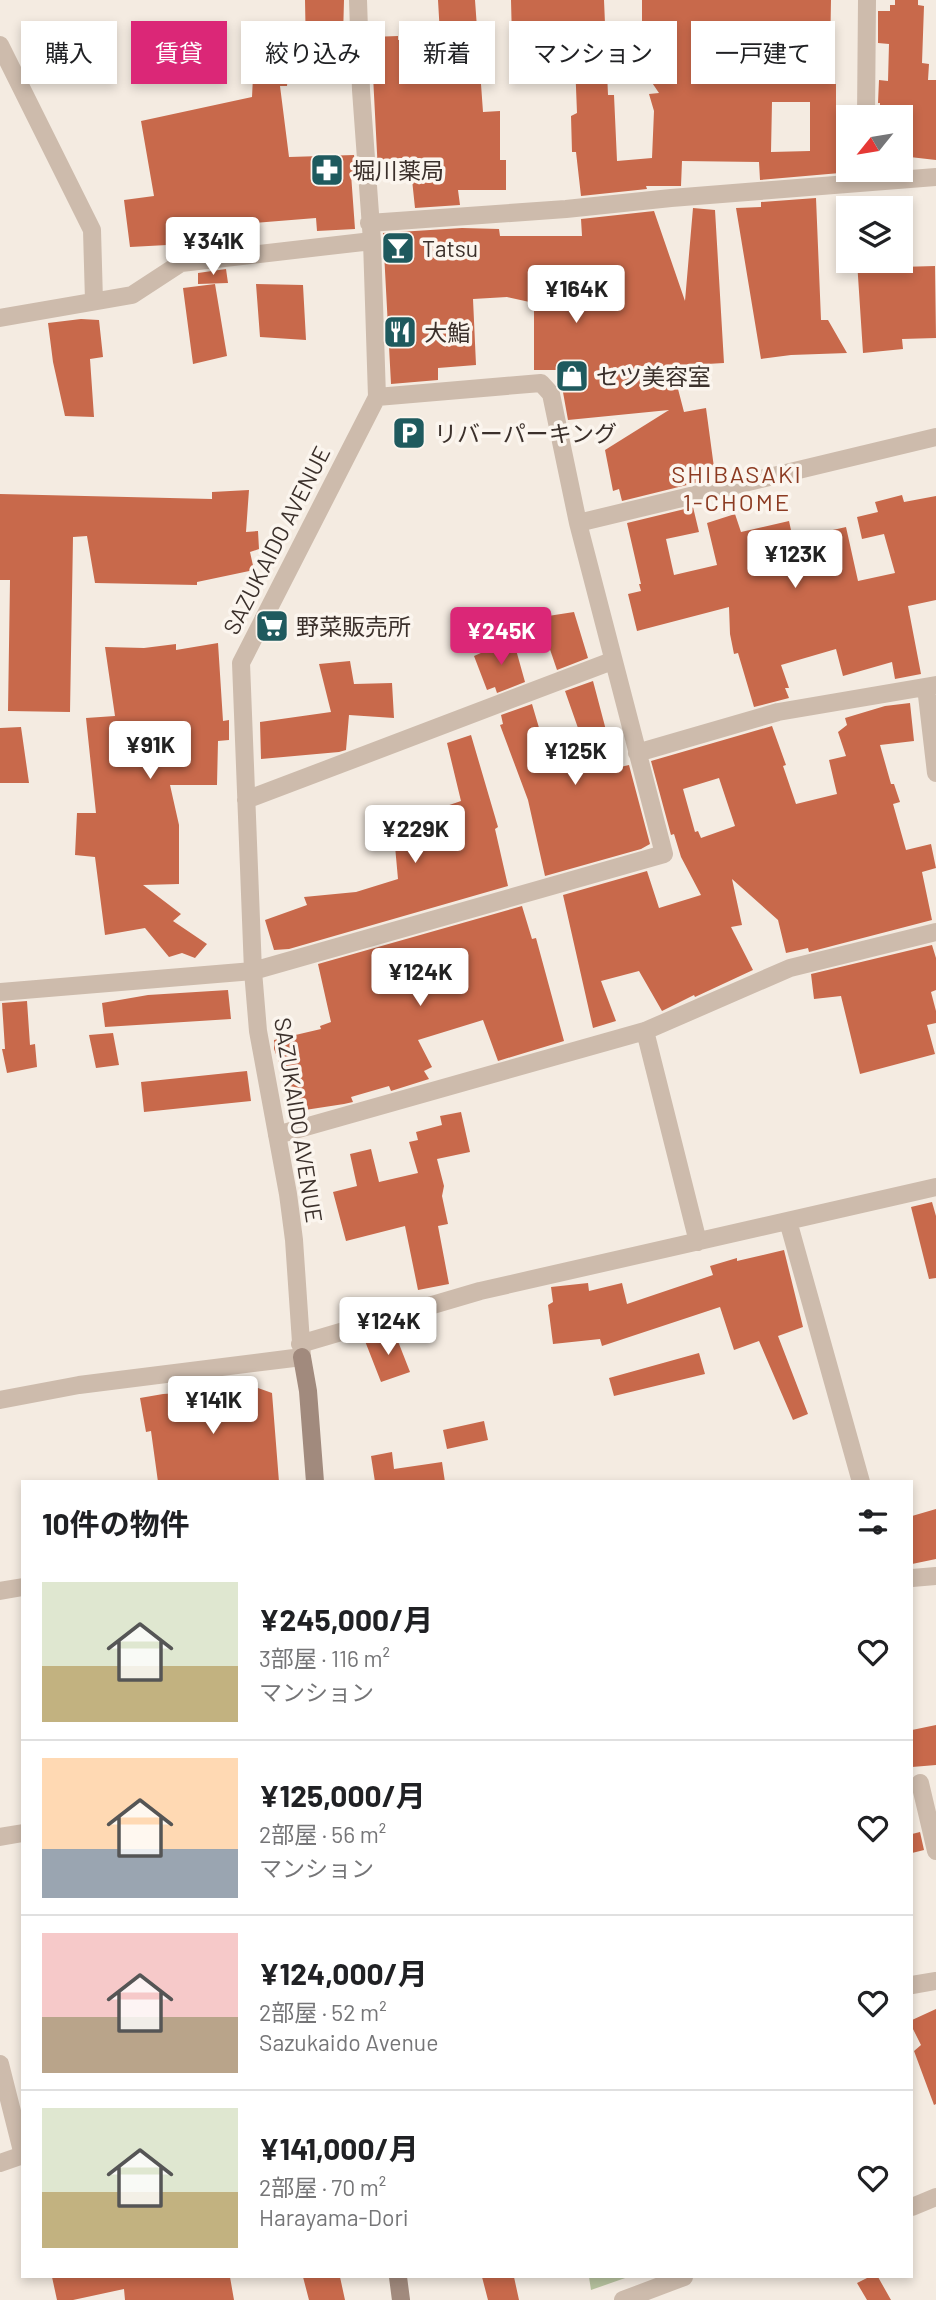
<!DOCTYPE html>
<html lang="ja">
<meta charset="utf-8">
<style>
body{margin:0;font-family:Barlow,"Noto Sans JP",sans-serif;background:#f2f2f2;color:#202124;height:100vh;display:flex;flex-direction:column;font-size:26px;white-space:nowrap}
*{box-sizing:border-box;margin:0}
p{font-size:23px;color:#757577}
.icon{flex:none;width:38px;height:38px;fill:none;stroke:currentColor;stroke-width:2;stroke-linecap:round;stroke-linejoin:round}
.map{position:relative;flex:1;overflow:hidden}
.panel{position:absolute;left:21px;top:1480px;width:892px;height:798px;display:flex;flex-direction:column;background:#fff;border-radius:0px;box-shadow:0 4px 10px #0003}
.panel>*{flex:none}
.top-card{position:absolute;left:21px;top:21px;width:894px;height:63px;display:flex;gap:14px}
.needle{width:46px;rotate:240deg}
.buttons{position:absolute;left:836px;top:105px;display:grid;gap:14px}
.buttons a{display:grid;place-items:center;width:77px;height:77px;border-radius:0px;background:#fff;box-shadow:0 4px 10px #0003;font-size:35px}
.price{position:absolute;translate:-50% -60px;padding:0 16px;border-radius:7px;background:#fff;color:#222;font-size:23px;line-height:46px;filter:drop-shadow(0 2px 4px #0008)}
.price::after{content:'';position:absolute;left:50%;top:42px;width:21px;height:16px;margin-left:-10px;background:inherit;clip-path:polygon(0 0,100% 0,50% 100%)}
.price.on{background:#db2777;color:#fff}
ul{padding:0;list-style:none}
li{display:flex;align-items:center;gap:21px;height:175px;padding:0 21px}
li+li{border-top:2px solid #e0e0e0}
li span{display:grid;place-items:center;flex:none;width:196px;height:140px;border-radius:0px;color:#555}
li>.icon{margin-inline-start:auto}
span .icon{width:84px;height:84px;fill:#fffc;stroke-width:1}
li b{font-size:30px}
h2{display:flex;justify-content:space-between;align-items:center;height:84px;padding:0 21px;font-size:30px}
.chip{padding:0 24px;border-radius:0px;background:#fff;box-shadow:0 4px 10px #0003;font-size:24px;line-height:63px}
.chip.on{background:#db2777;color:#fff}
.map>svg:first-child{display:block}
</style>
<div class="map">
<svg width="936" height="2300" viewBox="0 0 936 2300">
<rect width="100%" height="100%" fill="#f4ebe1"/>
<path fill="#b8c4a0" d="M589,2277h39l-37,13z"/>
<path fill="#c8694b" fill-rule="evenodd" d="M305,0h39l-1,37h5l1,39 -61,-2 -1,12h-7l9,71 65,-2 2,19h-5l4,55 -38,2 -1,-13 -148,12 -1,15 -37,2 -6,-47 30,-4 -13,-75 111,-24 2,-41 52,-2z
M438,0h37l8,112 17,-1v49h6v30h-48l2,15 -45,3 -4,-38 -33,2 -7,-135 27,-1v4l42,-5z
M511,0h93l4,95h6l3,66 35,-3 2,-47 -5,-17 10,-1 -17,-25 -4,-17h4v-51h189l-1,57h2v27h4v53h3l1,36 -80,7 -1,-18 -77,-1 -1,25h-35l1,3 -66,7 -5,-44h-4l-1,-36 6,-3 -3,-76 -62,3zM772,102h38v49l-39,1z
M895,0h23v5l6,1 -2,57 7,1 -1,16h8v80l-35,-4v-39h-21v-14h-2l1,-23 9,1 1,-37 -11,-1v-32h12v-6h5z
M816,198l5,122h7l19,33 -56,2 -30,4 -25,-151 25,-1v-5z
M693,208l22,2 9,153 -52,3 12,46 22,-4 9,67 -17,3 1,4 -77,19 -3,-12 -6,2 -8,-41 64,-40 -101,10 -9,-50h-25v-67l-27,-6 -34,2 3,66 -38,3v12l-47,4 -8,-151 79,-5 37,1 1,7h82l-1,-17 73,-8 31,90z
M857,261h42l1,6 35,-1 1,72 -34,1 1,10 -40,4z
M226,269l2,14 -30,1v-11z
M215,284l12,72 -34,8 -10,-76z
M256,284l47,1 3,55 -46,-3z
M81,319l18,1 4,37 -13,2 4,58 -29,-1 -12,-54 -5,-39z
M249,490l-3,42 12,-1 1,18 -9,3 4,18 -57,12v3l-102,-2 -8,-47 -14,1 -3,175 -62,-1 2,-131h-10v-86l212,5v-7z
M902,495l2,7 32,-6v104l-28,6 13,68 -26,5 -3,-17 -49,14 -7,-27 -55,16 8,23h-4l4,10 -35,9 -16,-54 -4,1 -4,-20 -1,-27 -92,24 -9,-37 13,-3 -2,-7h2l-14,-61 66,-16 6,25 -33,7 8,36 43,-10 -10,-42 28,-9 6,18 48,-11 4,18 53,-12 12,54 37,-8 -11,-39 -22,5 -5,-22 21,-5 -3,-10z
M574,612l14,46 -31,12 -15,-44 8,-3 -2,-7z
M513,639l12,43 -28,11 -2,-6 -8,3 -13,-34z
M218,643l5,78 6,-1v20l-11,1 -1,44h-47l9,40v59l-36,1 38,29 -8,7 34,23 -12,14 -13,-5 -13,4 -24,-29 -40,7 -10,-78 -20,-2 2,-42h19l-10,-95 29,-2 -10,-69 39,1 32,-4v6z
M350,661l4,23 38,-1 2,35 -45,-3 -3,35 -7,2 -78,7 -1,-37 71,-10 -12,-48z
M593,681l23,87 13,-3 21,79 -9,5 -96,27 -17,-76 -28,-75 3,-1 -2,-9 31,-11 10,34 36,-10 -13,-37z
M910,703l4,38 -34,4 11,39h3l6,18 -7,2 13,46 25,-6 5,24 -14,4 10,48 -123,32 -1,-4 -22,5 -8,-33 -46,-41 10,46 -11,2 22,43 -58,27 -1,-2 -32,16 -23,-40 -38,10 15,40 -23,7 -30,-133 84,-24 12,37 42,-13 -20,-38 -7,-23 -3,1 -20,-74 121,-35 14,39 -3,1 13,38 41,-10 -8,-34 17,-4 -8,-24 9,-7 -2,-7 40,-12zM719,778l16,48 -34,12 -3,-7 -3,1 -12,-43z
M21,727l8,56h-29v-55z
M471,735l27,92 -3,2 13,57 -219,63 -15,1 -9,-30 42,-15 -3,-8 52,-5 42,-13 -5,-55 31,-14 2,3 35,-12 -14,-58z
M522,906l10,33 4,-1 28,103 -66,20 -15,-41 -65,20 14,27 -8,4 5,8 -38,12 -2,-5 -38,11 2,5 -9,2 -52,8 -5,-29 -13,-34v-9l47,-11 -1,-3 11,-4 -13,-58z
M932,945l4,13v32l-5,2 5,19v12l-9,2 8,29 -75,20 -19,-78 -27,3 -3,-25z
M228,990l3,29 -126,8 -3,-24 46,-8z
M27,1001l3,44 5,-1 2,23 -30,6 -5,-24h3l-3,-46z
M113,1033l6,32 -23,3 -7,-33z
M247,1071l4,30 -107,11 -3,-30z
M461,1112l9,40 -33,7 7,27 -2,10 6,28 -10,2 11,58 -31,6 -13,-64 -59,15 -13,-49 24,-6 -7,-32 21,-5 8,33 39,-9 -9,-31 9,-2 -2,-8 26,-7 -2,-9z
M932,1202l4,14v62l-7,1 -18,-72z
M784,1250l19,77 -25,9 30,78 -15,6 -34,-79 -25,9 -14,-43 -118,39 -2,-7 -47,5 -5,-39 5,-3 -2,-15 37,-4 1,8 33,-8 5,21 86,-29 -3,-9 27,-8v3z
M394,1331l16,41 -29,10 -16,-41z
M699,1353l6,21 -91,22 -5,-18z
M258,1388l14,5 7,89h-121l-7,-51 -5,1 -6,-34 23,-4z
M484,1421l4,19 -41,9 -4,-19z
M392,1452l2,17 48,-7 3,20h-70l-4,-26z
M936,1509v50l-24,5v-48z
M936,1725v40l-24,2v-37z
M920,1832l4,18 -12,3v-19z
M936,2009v95l-2,1 -20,-54 7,-6 -9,-18v-7z
M52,2277h178l4,23h-109l-1,-11 -51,11h-16z
M303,2277h37l5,23h-36z
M482,2277h32l5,23h-31z
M869,2277h9l13,23h-24l-10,-17z"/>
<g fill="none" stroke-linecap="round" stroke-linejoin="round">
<path stroke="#cdbbac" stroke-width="18" d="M0,45l92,185 2,71
M866,117l1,-117
M369,223l197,-14 105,-11 265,-21
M0,318l132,-23 49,-32 191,-22
M578,523l358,-86
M926,687l10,86
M637,753l141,-41 158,-27
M246,800l366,-139
M0,992l253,-21 411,-117 -86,-331 -27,-129 -10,-11 -164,14
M645,1031l53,211
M277,1135l368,-104 145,-63 146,-36
M788,1221l73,261
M300,1344l180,-53 456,-104
M0,1400l79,-15 223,-28 -8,-117 -6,-46 -30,-163 -5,-60 -12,-308 136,-266 -5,-156 -11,-151 -3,-90
M912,1578l24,-2
M0,1591l23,-4
M920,1783l16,68
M0,1837l23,-4
M912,1985l24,-4
M0,2064l23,91
M0,2163l23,-8
M912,2207l24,-10
M623,2300l61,-23"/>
<path stroke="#a18a7d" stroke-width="18" d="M302,1357l6,34 7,91
M398,2277l3,23"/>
</g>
<defs>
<symbol id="pharmacy-square" viewBox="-11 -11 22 22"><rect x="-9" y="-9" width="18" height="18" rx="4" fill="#1f5a5e" stroke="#fbf5ee"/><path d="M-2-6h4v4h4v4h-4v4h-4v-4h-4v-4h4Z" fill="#fff"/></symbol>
<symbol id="bar-square" viewBox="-11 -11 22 22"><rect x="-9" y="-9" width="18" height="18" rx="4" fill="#1f5a5e" stroke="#fbf5ee"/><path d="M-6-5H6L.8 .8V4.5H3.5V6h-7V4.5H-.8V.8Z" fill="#fff"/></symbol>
<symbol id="restaurant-square" viewBox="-11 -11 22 22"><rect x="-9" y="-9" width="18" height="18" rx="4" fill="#1f5a5e" stroke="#fbf5ee"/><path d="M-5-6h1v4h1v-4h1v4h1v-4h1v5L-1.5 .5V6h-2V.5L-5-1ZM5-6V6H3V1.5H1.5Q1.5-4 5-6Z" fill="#fff"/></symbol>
<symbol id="shop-square" viewBox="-11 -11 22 22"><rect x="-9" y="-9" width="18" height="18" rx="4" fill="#1f5a5e" stroke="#fbf5ee"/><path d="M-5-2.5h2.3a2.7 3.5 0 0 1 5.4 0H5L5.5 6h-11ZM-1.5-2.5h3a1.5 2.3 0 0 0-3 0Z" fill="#fff"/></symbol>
<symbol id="parking-square" viewBox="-11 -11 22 22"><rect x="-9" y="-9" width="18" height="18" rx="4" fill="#1f5a5e" stroke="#fbf5ee"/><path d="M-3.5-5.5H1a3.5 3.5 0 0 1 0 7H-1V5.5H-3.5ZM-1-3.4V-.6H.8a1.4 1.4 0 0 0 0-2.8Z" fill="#fff"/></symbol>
<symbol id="supermarket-square" viewBox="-11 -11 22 22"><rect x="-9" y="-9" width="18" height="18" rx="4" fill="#1f5a5e" stroke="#fbf5ee"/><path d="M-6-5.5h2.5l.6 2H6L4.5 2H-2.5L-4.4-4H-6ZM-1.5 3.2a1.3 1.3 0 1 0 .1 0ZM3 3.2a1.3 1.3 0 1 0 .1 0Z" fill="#fff"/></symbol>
</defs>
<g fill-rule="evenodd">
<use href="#pharmacy-square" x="308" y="151" width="38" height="38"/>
<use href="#bar-square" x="379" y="229" width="38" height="38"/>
<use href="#restaurant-square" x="381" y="313" width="38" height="38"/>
<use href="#shop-square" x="553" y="357" width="38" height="38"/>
<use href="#parking-square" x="390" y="414" width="38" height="38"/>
<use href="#supermarket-square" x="253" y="607" width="38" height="38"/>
</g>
<g text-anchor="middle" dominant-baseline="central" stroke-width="7" stroke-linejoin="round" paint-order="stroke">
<g font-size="23" fill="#3b302b" stroke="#fbf5ee" text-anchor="start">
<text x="352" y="170">堀川薬局</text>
<text x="422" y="248">Tatsu</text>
<text x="424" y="332">大鮨</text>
<text x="596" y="376">セツ美容室</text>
<text x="434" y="433">リバーパーキング</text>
<text x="296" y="626">野菜販売所</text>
</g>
<g font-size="23" fill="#3b302b" stroke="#fbf5ee">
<text transform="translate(276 540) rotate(-63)">SAZUKAIDO AVENUE</text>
<text transform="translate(299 1120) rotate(81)">SAZUKAIDO AVENUE</text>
</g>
<g font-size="24" letter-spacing="2" fill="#8c3b22" stroke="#fbf5ee">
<text x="737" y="473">SHIBASAKI<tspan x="737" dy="28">1-CHOME</tspan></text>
</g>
</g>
</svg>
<div class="buttons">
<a><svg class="needle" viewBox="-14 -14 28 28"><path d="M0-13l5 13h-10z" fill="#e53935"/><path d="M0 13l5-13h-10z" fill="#757577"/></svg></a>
<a><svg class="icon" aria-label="layers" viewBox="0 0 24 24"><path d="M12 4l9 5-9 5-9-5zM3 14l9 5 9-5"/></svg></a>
</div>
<b class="price" style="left:213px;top:277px">¥341K</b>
<b class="price" style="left:576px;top:325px">¥164K</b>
<b class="price" style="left:795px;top:590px">¥123K</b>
<b class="price on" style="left:501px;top:667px">¥245K</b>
<b class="price" style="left:150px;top:781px">¥91K</b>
<b class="price" style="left:575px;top:787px">¥125K</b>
<b class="price" style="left:415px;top:865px">¥229K</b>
<b class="price" style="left:420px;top:1008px">¥124K</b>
<b class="price" style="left:388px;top:1357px">¥124K</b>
<b class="price" style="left:213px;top:1436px">¥141K</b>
<div class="top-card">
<a class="chip">購入</a>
<a class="chip on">賃貸</a>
<a class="chip">絞り込み</a>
<a class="chip">新着</a>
<a class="chip">マンション</a>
<a class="chip">一戸建て</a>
</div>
<section class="panel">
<h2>10件の物件<svg class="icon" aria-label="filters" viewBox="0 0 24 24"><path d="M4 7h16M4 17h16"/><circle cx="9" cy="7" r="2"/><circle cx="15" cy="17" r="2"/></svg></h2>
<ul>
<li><span style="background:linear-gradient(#dfe7d0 60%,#c2b280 0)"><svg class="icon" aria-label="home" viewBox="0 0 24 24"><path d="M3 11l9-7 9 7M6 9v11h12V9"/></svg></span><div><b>¥245,000/月</b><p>3部屋 · 116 m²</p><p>マンション</p></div><svg class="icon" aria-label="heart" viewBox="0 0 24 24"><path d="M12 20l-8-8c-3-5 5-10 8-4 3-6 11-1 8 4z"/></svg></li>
<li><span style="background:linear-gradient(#ffd9b3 65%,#9aa5b1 0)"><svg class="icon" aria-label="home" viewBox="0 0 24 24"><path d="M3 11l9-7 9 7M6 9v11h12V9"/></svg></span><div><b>¥125,000/月</b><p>2部屋 · 56 m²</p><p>マンション</p></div><svg class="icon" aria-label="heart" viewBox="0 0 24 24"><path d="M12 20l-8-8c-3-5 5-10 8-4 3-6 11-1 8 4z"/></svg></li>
<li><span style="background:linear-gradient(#f6c9c9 60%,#b9a48a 0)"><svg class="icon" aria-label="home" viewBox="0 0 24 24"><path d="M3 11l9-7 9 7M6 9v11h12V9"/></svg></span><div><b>¥124,000/月</b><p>2部屋 · 52 m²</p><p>Sazukaido Avenue</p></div><svg class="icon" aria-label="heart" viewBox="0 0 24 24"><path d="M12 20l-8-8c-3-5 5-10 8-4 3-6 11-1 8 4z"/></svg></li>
<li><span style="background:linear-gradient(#dfe7d0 60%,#c2b280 0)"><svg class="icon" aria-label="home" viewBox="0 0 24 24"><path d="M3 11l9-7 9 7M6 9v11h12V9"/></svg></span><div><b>¥141,000/月</b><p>2部屋 · 70 m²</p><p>Harayama-Dori</p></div><svg class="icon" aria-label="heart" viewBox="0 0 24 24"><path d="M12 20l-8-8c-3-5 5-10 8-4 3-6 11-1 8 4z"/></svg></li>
</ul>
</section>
</div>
